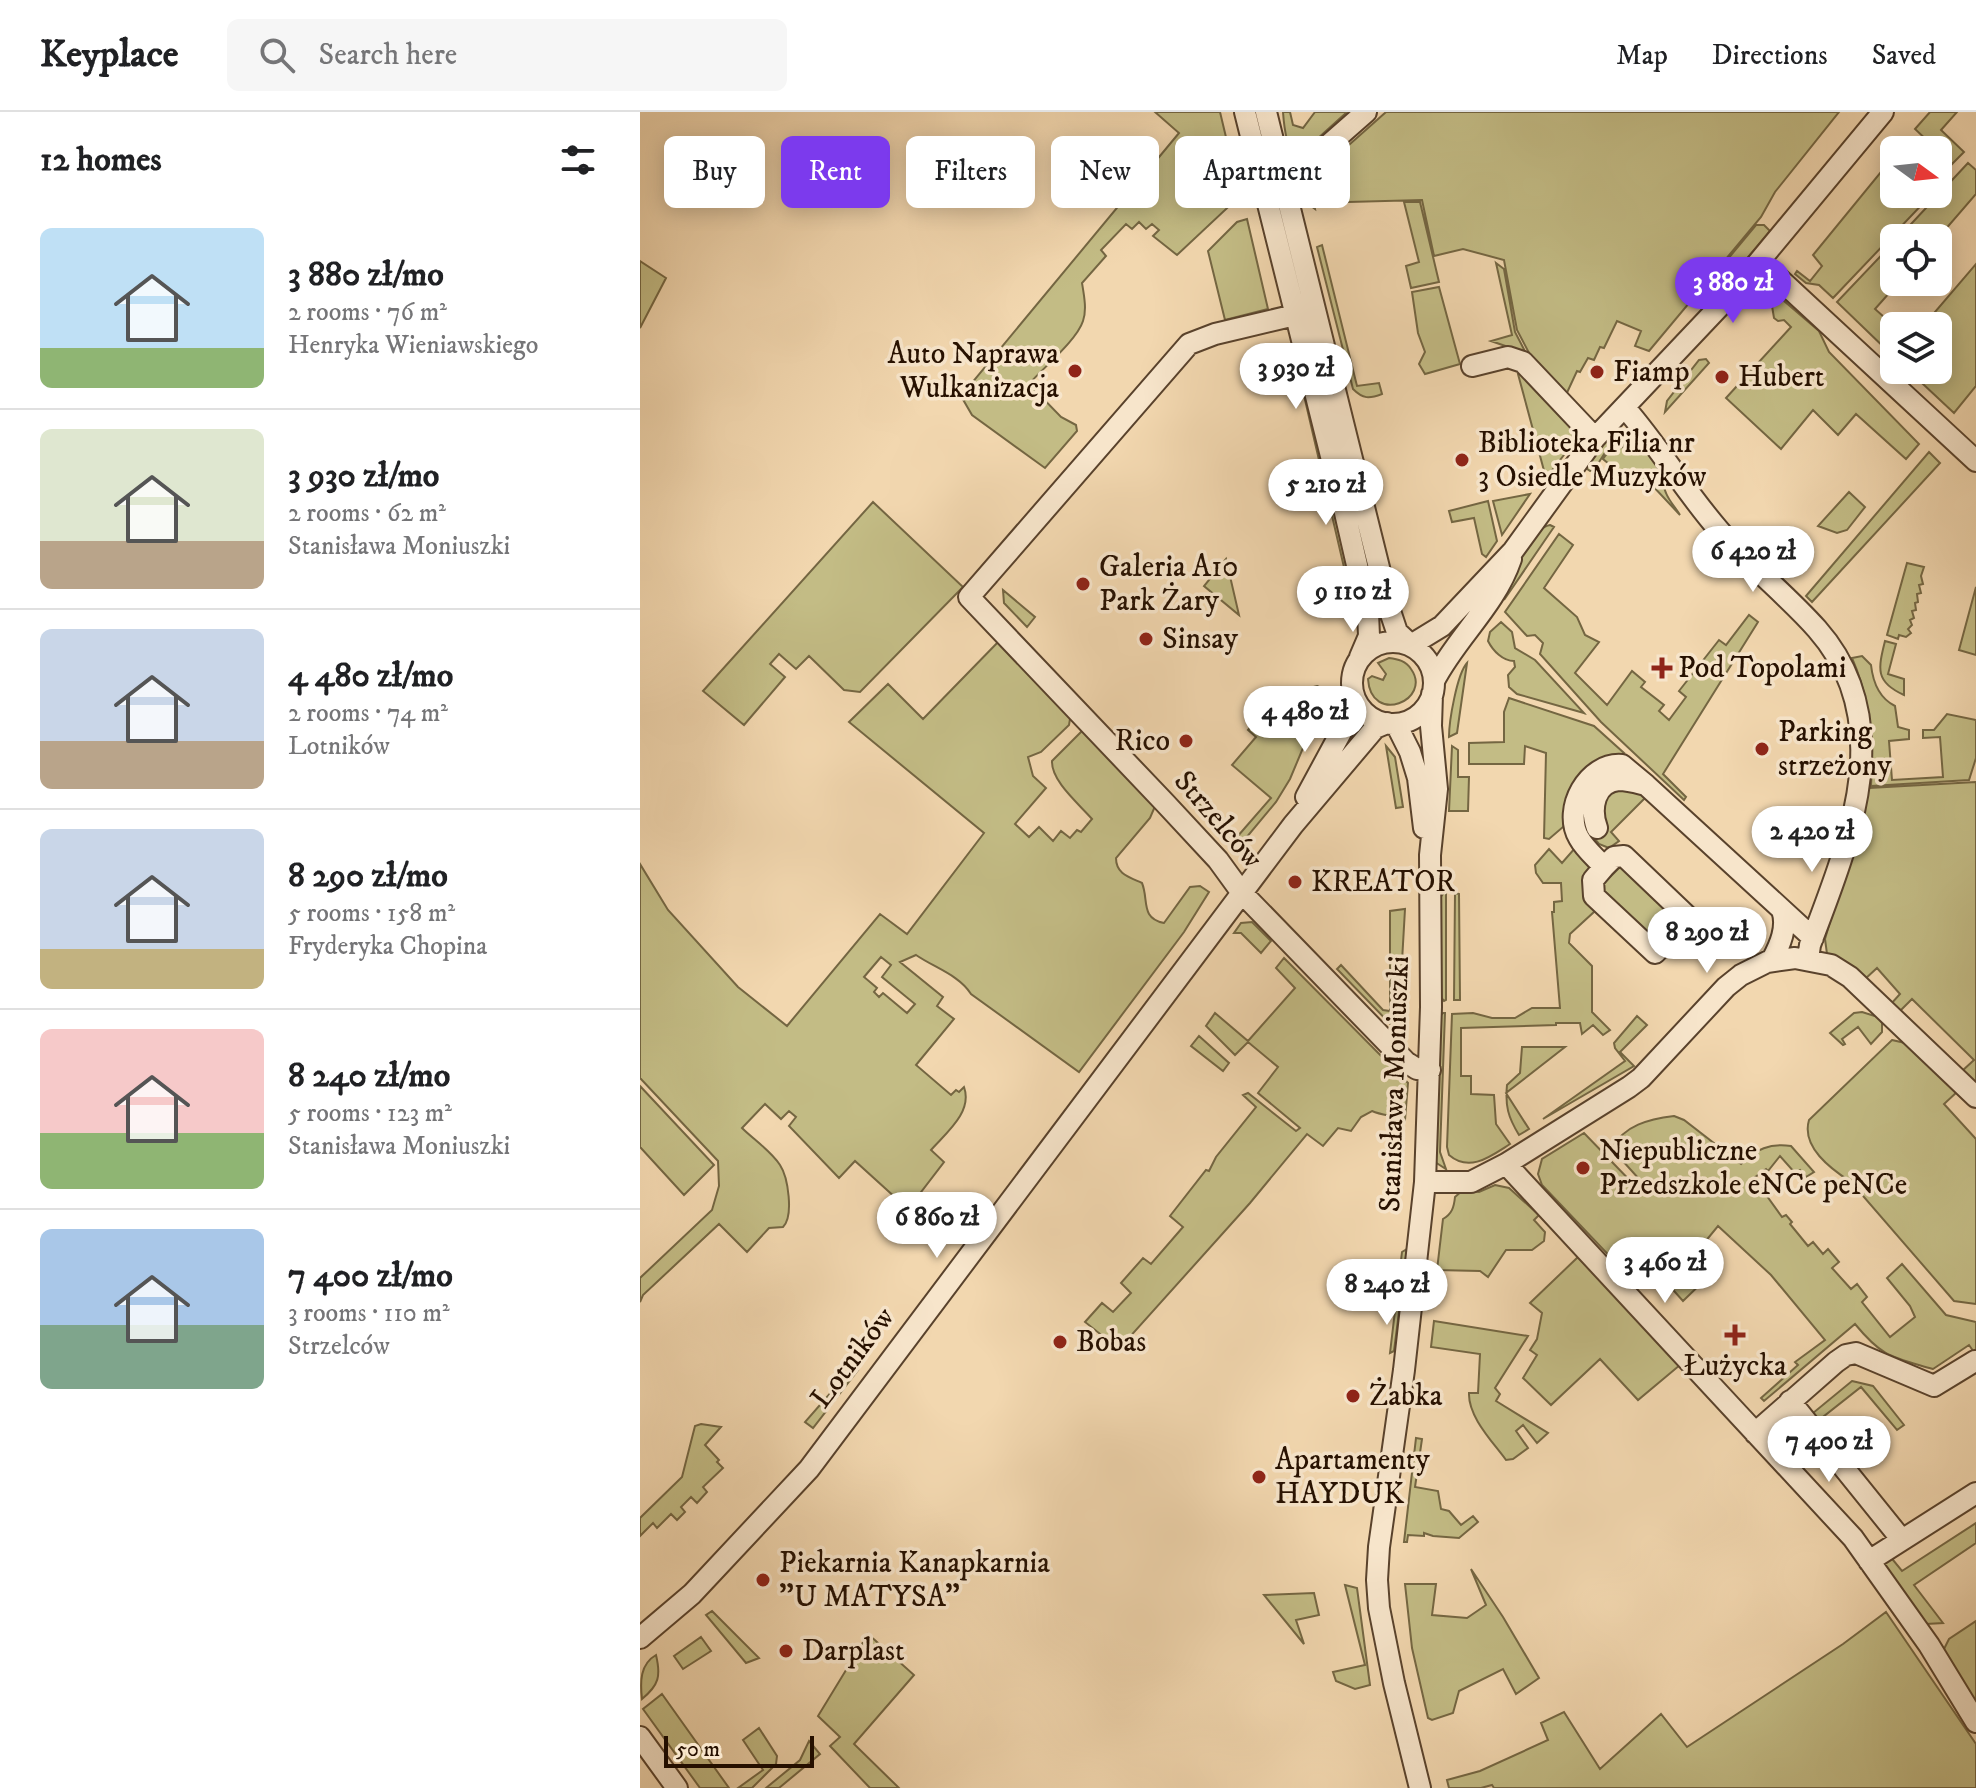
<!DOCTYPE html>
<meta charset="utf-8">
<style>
body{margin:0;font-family:"IM FELL DW Pica",serif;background:#f6f6f6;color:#202124;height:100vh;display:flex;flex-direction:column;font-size:30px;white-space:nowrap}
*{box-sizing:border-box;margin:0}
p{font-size:26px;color:#757577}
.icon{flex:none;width:44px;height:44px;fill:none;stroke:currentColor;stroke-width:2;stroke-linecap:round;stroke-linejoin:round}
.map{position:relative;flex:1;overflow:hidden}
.panel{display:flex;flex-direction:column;background:#fff;width:640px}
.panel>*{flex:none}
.guide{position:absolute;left:24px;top:24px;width:760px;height:72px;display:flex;gap:16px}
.needle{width:52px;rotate:105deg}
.buttons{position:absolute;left:1240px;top:24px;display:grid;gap:16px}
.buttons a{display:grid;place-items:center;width:72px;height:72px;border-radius:12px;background:#fff;box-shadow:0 4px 20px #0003;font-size:40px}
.scale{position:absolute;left:24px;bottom:20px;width:150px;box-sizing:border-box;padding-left:8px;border:4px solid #261000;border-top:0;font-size:22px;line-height:28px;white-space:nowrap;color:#261000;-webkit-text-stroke:6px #f7e5cb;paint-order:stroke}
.price{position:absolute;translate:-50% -68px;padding:0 18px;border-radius:28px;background:#fff;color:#222;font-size:26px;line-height:52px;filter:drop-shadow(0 2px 4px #0008)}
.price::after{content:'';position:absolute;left:50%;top:48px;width:24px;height:18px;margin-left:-12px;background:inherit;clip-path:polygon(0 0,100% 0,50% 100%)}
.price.active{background:#7c3aed;color:#fff}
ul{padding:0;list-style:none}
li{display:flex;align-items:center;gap:24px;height:200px;padding:0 40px}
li+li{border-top:2px solid #e0e0e0}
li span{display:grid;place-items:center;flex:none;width:224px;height:160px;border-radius:12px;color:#555}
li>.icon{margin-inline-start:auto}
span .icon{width:96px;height:96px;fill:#fffc;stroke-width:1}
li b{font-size:34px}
h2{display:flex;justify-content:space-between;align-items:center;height:96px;padding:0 40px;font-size:34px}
.tag{padding:0 28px;border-radius:12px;background:#fff;box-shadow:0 4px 20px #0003;font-size:28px;line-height:72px}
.tag.active{background:#7c3aed;color:#fff}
header{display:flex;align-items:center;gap:48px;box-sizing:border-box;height:112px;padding:0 40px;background:#fff;border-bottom:2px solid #e0e0e0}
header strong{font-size:38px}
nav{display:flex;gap:44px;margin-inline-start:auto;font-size:28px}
.search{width:560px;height:72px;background:#f6f6f6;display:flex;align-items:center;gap:20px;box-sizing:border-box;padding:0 28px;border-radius:12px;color:#757577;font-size:30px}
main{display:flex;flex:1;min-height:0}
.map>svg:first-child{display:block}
</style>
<header>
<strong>Keyplace</strong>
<div class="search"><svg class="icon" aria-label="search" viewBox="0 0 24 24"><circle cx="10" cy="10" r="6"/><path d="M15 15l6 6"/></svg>Search here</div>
<nav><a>Map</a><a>Directions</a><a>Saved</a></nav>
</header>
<main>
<section class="panel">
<h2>12 homes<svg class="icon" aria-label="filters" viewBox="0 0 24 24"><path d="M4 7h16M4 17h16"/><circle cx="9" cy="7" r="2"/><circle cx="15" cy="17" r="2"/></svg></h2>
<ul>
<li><span style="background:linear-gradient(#bfe0f5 75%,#8fb573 0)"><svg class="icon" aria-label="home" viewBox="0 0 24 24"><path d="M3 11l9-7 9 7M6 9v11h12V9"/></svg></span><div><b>3 880 zł/mo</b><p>2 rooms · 76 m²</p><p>Henryka Wieniawskiego</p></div></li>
<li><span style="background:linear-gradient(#dfe7d0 70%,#b9a48a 0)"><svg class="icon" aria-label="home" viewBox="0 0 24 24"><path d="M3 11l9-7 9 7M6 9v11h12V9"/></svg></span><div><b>3 930 zł/mo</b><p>2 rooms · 62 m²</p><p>Stanisława Moniuszki</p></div></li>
<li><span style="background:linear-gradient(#c9d6e8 70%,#b9a48a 0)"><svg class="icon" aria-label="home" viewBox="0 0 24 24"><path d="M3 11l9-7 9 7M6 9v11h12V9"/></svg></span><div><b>4 480 zł/mo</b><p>2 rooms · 74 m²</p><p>Lotników</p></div></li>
<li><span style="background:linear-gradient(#c9d6e8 75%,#c2b280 0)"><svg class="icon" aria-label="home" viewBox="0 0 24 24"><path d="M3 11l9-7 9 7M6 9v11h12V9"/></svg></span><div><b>8 290 zł/mo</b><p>5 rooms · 158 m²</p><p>Fryderyka Chopina</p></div></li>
<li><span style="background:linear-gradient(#f6c9c9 65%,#8fb573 0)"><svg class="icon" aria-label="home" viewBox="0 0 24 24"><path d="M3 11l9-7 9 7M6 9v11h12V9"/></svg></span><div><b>8 240 zł/mo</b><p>5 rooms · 123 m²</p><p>Stanisława Moniuszki</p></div></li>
<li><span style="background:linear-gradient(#a9c7e8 60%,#7fa58c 0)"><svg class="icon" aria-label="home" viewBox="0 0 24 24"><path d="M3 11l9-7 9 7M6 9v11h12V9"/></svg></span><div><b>7 400 zł/mo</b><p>3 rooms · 110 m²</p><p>Strzelców</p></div></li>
</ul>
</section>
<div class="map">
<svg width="1336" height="1676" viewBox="0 0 1336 1676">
<rect width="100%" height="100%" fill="#f2d7af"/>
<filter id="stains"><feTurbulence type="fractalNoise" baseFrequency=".0025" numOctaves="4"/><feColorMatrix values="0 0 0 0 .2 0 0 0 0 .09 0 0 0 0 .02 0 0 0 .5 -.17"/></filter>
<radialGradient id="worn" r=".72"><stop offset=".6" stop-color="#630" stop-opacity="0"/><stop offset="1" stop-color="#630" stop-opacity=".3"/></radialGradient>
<path fill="#c3bc85" stroke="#746642" stroke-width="2" fill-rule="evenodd" d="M515,0h65l20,84 -63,59 -24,-19 6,-6 -7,-6 -6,5 -7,-7 -7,7 -6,-5 -25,26 5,6 -24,27c2,12 5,27 1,38 -6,19 -40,47 -54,63l32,33 15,8 1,6 -32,37 -73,-53 -11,-19 218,-263z
M643,0h7l3,13 10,3 12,-16h32l-52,47c-9,-13 -11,-32 -12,-47z
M746,0h453l-64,80 -14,25 -112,134 -14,-5 6,-15 -24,-10 -13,27 -4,-1 -6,13 -6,-2 -8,14 -3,-1 -12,26 -26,-25 -22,-42 -13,-70 -41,-11 -29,7 -12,-56 -74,2 -17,4 -4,-12 -14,4 2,11c-10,-7 -13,-13 -10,-25z
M1290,0h27l-16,18 23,22 -12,12 -37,-35z
M1254,44v38h38l-99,104 -14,-13 -13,-2 -11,-9 2,-3 13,10 12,-15 -9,-11z
M1328,51l8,7v24l-38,44h-40z
M764,90h16l19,80 -28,6 -5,-22 13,-4z
M607,107l21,90 -43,11 -17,-69 29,-29z
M1116,113h8l6,6 -37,44 -6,-5v-10z
M1254,130v40h5l-24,27 19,17v25l-3,3 -54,-52z
M682,133l35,141 22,-3 3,11c-13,5 -19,5 -29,-5l-36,-142z
M0,149l26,17 -26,50z
M856,151l8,6 11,63 14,27 -15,-10 -23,-8 21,-6z
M1336,152v122l-22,27 -46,-43h30v-44h-15z
M799,175l21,77 -35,10 -6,-10 6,-12 -7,-19 -6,-41z
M1138,187l6,2 35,30 10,21 90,92 -13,15 -50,-45 -18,21 -25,-25 -32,39 -55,-51 65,-71 -7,-7 -6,1 -4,-3 -2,-12z
M1066,247l3,4 -44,49 2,-11 32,-41z
M886,261l44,52 4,17 -28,36 -28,-104z
M662,275l33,106 13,53 2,47z
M987,318l7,3 -9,12 -19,6 -12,19 -4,1 -7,-5c13,-14 25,-33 44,-36z
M994,331c31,11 22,27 32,50 3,8 10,15 14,22l-30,-32 -4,4 -11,-11 -9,2 -23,-19 5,-7z
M1289,340l11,11 -128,139 -6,-6z
M1209,380l16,15 -18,23 -10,3 -19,-7z
M890,382l-28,41 -9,-34z
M848,389l9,40 -11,16 -4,-3 -8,-36 -22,4 -3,-11z
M233,390l90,85 -103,105 -16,-2 -35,-34 -13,13 -17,-15 -9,10 15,13 -41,48 -41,-34z
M910,413l4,2 -50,73c10,-20 21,-70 46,-75z
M919,422l14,11 -29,43 33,29 8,18 14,7 -24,31 32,32 25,-34 13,11 -4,5 23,18 -5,6 10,9 17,-23 -7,-6 40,-51 7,5 23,-30 9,7 -95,152 23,23 -2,3 -83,-78 -61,-68 3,-11 -8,-8 -8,1 -22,-24z
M586,447l13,56 -35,-29z
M1267,451l17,4 -3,9 2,8 -4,1 2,8 -4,1 1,8 -3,1 1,7 -4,1 2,7 -4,2 2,5 -4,4 3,4 -5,4 -7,-2 -1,4 -11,-4z
M1336,475v68l-17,-5z
M363,478l32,27 -8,10 -23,-24z
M861,510l11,10 3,16 20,12 49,53 -67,-19 -8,-7 -1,-12 7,-8 -1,-6c-11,0 -21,-10 -26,-20l2,-9z
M361,527l70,74 -2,12 -28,27 -13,5 5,19 13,12 -31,36 14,13 10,-10 14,14 8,-10 9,7 7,-8 4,2 11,-13c-13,-15 -41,-38 -40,-58l32,-32 72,75 -6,14 -34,40c0,16 13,19 26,25 7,17 -2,35 22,40l26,-36 10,-1 9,6 -25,40 -105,140 -108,-78c-12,-19 -36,-26 -55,-39l-16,7 43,35 -6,9 17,13 -38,46 35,30 5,-5 3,2 5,-5c9,25 -18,46 -33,63l13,12 -36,47 -53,-48 -16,17 -50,-52 7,-9 -7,-6 -8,8 -16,-15 -23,24c11,11 29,23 38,37 8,12 14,51 3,62l-14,1 -22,24 -28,-28 -76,71 -3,7v-24l72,-68 7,-24 -1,-25 -78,-83v-214l28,46 70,77 49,39 93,-112 27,20 77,-101 -135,-111 39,-38 35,35zM241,845l10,8 -9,12 33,27 -8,9 -24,-20 -4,4 -5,-5 3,-4 -13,-11z
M1245,529l11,3 -8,30 16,5v16c-29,-13 -26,-26 -19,-54z
M1222,544l9,9c2,18 8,33 24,41l3,21 11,3v9l-20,2 3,39 51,-3 -3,-40 -17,1v-8h11l13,-16 29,6v38l-7,22 -98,6c3,-45 -1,-87 -19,-128z
M749,546c9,1 17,3 22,11 22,31 -40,57 -43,10l4,-3 11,4 3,-6 -8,-11z
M827,551l-10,70 -8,4c0,-16 8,-63 18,-74z
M677,574l4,2 2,23 -15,25 -18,43 -14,23 -35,42 -17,-8 -31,-32 -1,-6 45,39 34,-39 -39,-33 24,-28 -8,-7 25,-28 14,11 19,-24z
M869,586l85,28 30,27 -32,13 -22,55 -21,18 -5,-1 2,-85 -21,-7 -1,18h-55v-21l35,-1v-30z
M746,634l9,11 8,50 -7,1z
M812,634l6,4v27h11l-1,34h-19z
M1336,670v301l-15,-11 13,-12 -62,-61 -15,15 -7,-9 10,-11 -23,-26 -13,12 -37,-26 -2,-15 44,-151z
M972,677l30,3 3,6 -34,34 8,9 -10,7 -10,-4 -10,-12 10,-22z
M935,736l15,17 5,46 -25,23 -1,9 23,23v46l18,18 -7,5 -10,-10 -11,9 -2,-11h-24v2l-95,3v48h10v18l23,1 2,29 14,20c-19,12 -40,29 -61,11l-2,-8 5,-133 21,-1 19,5h23l17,-10h28l-8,-96h2v-10l8,-1 -1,-18h-18l-7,-10 -1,-8 14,-16 13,14z
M980,755h5l48,45v10l-19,18 -50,-43 -2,-12z
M806,778v110l-2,1 -5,-6 1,-97z
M815,781l4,1 1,106h-6z
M765,797l-4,70 -6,1 1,15h5l1,36 -2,3 -63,-65 4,-4 42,45 7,1v-100z
M612,810l19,19 -10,12 -20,-20h-7l7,-10z
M644,846l124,125 -3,37c-11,-5 -22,-4 -33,-9l-11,6 -10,14 -13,-3 -15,18 -16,-12 -57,69 -131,146 -34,-27 17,-19 11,9 18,-19 -10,-10 22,-25 8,6 32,-37 -13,-11 36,-46 3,1 7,-14 40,-50 -13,-12 5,-2 48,38 4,-3 -42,-35 20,-26 -30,-25 -13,13 -29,-29 9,-13 33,28 47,-53 -19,-20z
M1222,900l16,5 4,6v9l-11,12 -13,-17 -16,12 3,5 -2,1 -13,-12 24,-20z
M803,901h2l-5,139 6,17 -11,-7 5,-146z
M997,904l10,9 -27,27 14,14 -91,53 82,-58 -10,-13 -1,-5z
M559,924l30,27 -6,8 -32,-25z
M1252,928l13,3 53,48 -14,13 32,35v165l-22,-3 -103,-119c-20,-13 -50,-35 -42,-62z
M882,935h43l-59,46 23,36 -10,6c-11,-18 -14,-29 -12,-50l13,-12z
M0,974l74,79 -30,30 -44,-48z
M1034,1004l10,4 57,44c15,-15 29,-21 50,-18l23,26 -8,5 -6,-7 -5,3 -15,-17 -12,15 -2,-2 -12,9 28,39 4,-2 6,7 -2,2 18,22 5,-4 10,12 5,-5 11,13 -7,6 19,21 6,-5 10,13 -5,5 28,35 25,-20 -5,-11 -23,-28 15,-14 44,51 30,7v33l-7,-10 -36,24c-41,-12 -50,-11 -78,-45l-91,77 -3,-3 37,-33 -3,-3 30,-22 -54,-65 -53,-49 -23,28 16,20 -28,27 -25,-28 -4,4 -3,-2 -12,12 -97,-102 -4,-11 4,-15 42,-26 58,60 -4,-5 2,-8 -28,-31c11,-24 38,-30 62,-33z
M855,1073l14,3 30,27 -5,5 11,12 -1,9 -12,9h-26l-18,27 -8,-6 -43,-1 6,-51c9,-5 11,-12 12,-22l8,-7 16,2z
M767,1137l-13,102 -4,2 12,-101z
M938,1145l102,108 -42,35 -38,-41 -49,46 -28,-27 14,-23 -7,-5 7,-11 5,-26 -12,-10z
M794,1209l94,15 -33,52 5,6 -4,7 52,32 -11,10 -14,-18 -7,6 12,17 -15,11 -7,1c-13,-18 -38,-43 -37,-67h9l2,-39 -49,-7z
M214,1254l4,4 -45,58 -8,-6z
M1212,1269l21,5 31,39 -7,5 -36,-43 -42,33 -6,-7z
M61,1312l20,3 -16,18 14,15 -2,2 6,6 -20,19 4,5 -10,11 -6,-6 -10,10 4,5 -8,8 -6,-6 -14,14 -4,-5 -13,13v-18l42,-41 13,-51z
M776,1326l6,1 -7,48 23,4 3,18 8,2 12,14 12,-9 5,6 -19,16 -26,-2 -9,-3v3l-16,-1 -1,7h-3z
M1336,1411v20l-62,42 29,38 -17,1 -44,-62 7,-7 13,16z
M831,1457l32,48 36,61 -23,16 -13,-25 -44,22 -6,22 -21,7 -4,-2 -16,-70 -7,-64h31l-4,31 35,3 19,-13z
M705,1473l12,3 13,97 -15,4 -19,-8 -3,-9 32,-7z
M674,1481l5,22 -23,5 8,24 -40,-49z
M72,1499l47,47 -13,5 -40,-48z
M1246,1500l90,132v44h-482l-2,-3 -11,3h-32l-2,-8 33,-9 68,-31 -7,-17 23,-11 36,57 61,-55 26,33 156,-103z
M1336,1509v87l-33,-57 6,-12z
M228,1522l46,41 -60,69 45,44h-29l-40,-42 10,-9 -22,-21z
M61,1525l10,14 -28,18 -9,-13z
M16,1543c5,21 3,30 -14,44 -2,-17 -2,-35 14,-44z
M22,1582l67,94h-29l-57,-79z
M119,1616l18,28 -1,8 -24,24h-14l25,-18 -20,-30z
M169,1629l11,13 -41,34h-13l34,-28z"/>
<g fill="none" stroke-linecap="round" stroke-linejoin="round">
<defs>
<path id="minor" d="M605,0l98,392 25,109 1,23 -9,21
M626,0l123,496 8,24 14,13 31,-19 71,-75 82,-113 142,-150 146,-176
M644,72l82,-72
M1120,149l216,200
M655,203l-80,19 -26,10 -220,253 196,206 53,57 24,33 164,169 11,7 13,1
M832,254l36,-9 15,5 72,76
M986,297c33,38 59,82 92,120 30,36 68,65 99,100 83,94 31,215 -7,316l-2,14
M712 571a41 41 0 1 1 82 0a41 41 0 1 1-82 0Z
M794,569c22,-43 61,-75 77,-122
M756,612l14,28 8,26 6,50
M666,685l40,-74 7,-29
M957,716c-7,-19 -3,-46 22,-48 9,0 19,3 27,5l167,153
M964,755l10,-10 10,-1 65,62 -34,35 -61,-57 -1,-16 11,-13c-8,-9 -19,-18 -25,-29 -17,-29 9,-76 43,-73l24,20
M1132,848c8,-15 16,-33 10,-50
M866,1052l347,374 76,107 47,77
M785,1070h46l35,-18 123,-77 12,-9 85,-91 15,-12 26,-13 28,-4 36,7 19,12 126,120
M1150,1289l112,139
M1115,1321l81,-71 10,-7 10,-2 78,33 41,-25
M1229,1449l107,-68
M0,1526l52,-44 117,-125 484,-644 82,-97 12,-5
M0,1625l37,51
M780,1676l-26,-105 -15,-75 -2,-28 2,-33 25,-177 21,-188 6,-175 -1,-152 7,-66 -6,-63 1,-32"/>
</defs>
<use href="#minor" stroke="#59422c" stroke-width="24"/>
<use href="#minor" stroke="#f7e5cb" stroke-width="20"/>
</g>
<g fill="#8f2418" stroke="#f7e5cb" stroke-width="3">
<circle cx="435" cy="259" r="8"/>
<circle cx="957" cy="260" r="8"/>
<circle cx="1082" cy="265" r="8"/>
<circle cx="822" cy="348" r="8"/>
<circle cx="443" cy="472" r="8"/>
<circle cx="506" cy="527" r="8"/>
<path d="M1018 544h8v8h8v8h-8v8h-8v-8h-8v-8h8z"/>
<circle cx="546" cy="629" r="8"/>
<circle cx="1122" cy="637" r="8"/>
<circle cx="655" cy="770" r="8"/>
<circle cx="943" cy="1056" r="8"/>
<path d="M1091 1211h8v8h8v8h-8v8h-8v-8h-8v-8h8z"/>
<circle cx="420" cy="1230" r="8"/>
<circle cx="713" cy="1284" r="8"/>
<circle cx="619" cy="1365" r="8"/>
<circle cx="123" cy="1468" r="8"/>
<circle cx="146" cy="1539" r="8"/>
</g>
<g text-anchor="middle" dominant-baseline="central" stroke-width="7" stroke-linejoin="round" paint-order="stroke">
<g font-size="30" fill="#261000" stroke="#f7e5cb" text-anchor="start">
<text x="419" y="242" text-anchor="end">Auto Naprawa<tspan x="419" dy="34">Wulkanizacja</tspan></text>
<text x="973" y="260">Fiamp</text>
<text x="1098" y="265">Hubert</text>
<text x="838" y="331">Biblioteka Filia nr<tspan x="838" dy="34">3 Osiedle Muzyków</tspan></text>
<text x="459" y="455">Galeria A10<tspan x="459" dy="34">Park Żary</tspan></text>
<text x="522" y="527">Sinsay</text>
<text x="1038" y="556">Pod Topolami</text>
<text x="1138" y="620">Parking<tspan x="1138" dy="34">strzeżony</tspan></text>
<text x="530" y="629" text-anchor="end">Rico</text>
<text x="671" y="770">KREATOR</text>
<text x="959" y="1039">Niepubliczne<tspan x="959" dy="34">Przedszkole eNCe peNCe</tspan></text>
<text x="436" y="1230">Bobas</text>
<text x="1095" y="1254" text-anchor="middle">Łużycka</text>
<text x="729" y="1284">Żabka</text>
<text x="635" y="1348">Apartamenty<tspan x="635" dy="34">HAYDUK</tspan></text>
<text x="139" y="1451">Piekarnia Kanapkarnia<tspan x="139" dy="34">"U MATYSA"</tspan></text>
<text x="162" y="1539">Darplast</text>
</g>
<g font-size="30" fill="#261000" stroke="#f7e5cb">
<text transform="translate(578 708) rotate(49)">Strzelców</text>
<text transform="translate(755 972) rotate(-88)">Stanisława Moniuszki</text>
<text transform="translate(213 1246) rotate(-53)">Lotników</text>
</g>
</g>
<rect width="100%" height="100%" filter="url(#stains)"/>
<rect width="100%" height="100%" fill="url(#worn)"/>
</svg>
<div class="buttons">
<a><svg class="needle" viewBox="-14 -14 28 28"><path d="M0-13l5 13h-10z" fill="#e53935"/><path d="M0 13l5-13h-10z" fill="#757577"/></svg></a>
<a><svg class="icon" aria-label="locate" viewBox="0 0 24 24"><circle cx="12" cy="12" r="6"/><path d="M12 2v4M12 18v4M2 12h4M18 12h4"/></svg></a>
<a><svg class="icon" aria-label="layers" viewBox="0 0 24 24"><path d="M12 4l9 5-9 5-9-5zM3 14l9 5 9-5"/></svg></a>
</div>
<div class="scale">50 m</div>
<b class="price active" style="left:1093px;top:213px">3 880 zł</b>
<b class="price" style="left:656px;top:299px">3 930 zł</b>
<b class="price" style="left:686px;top:415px">5 210 zł</b>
<b class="price" style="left:1113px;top:482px">6 420 zł</b>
<b class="price" style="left:713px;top:522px">9 110 zł</b>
<b class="price" style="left:665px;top:642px">4 480 zł</b>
<b class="price" style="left:1172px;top:762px">2 420 zł</b>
<b class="price" style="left:1067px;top:863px">8 290 zł</b>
<b class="price" style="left:297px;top:1148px">6 860 zł</b>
<b class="price" style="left:1025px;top:1193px">3 460 zł</b>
<b class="price" style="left:747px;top:1215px">8 240 zł</b>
<b class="price" style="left:1189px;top:1372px">7 400 zł</b>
<div class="guide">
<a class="tag">Buy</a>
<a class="tag active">Rent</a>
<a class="tag">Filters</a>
<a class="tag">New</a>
<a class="tag">Apartment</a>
</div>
</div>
</main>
